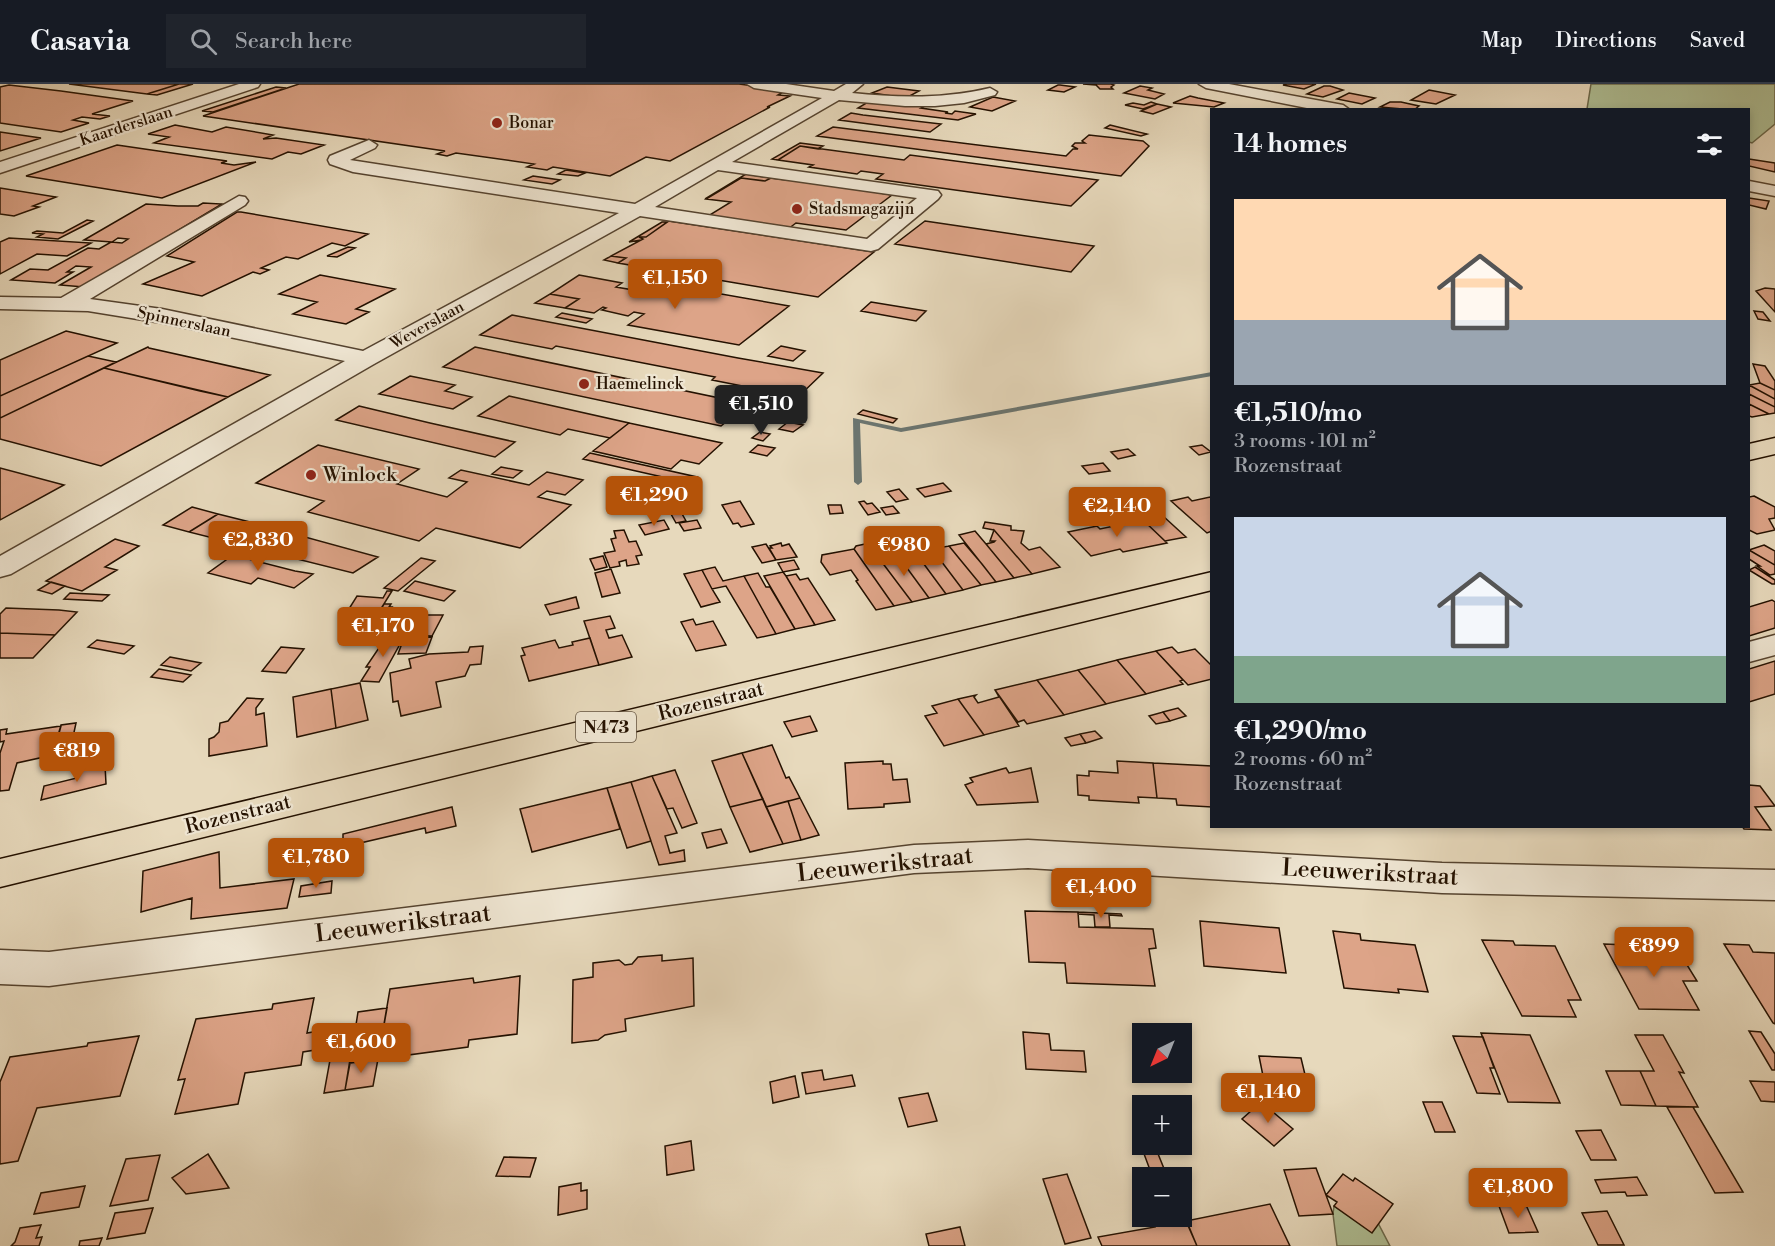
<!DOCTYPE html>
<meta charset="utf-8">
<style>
body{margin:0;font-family:"Libre Bodoni",serif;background:#20242c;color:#f1f3f6;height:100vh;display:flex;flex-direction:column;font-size:22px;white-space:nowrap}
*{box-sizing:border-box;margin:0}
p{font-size:20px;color:#9ea1a6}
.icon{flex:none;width:33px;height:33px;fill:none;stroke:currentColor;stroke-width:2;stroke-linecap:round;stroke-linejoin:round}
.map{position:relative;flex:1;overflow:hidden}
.sheet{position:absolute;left:1210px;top:24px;width:540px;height:720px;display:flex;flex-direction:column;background:#171b24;border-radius:0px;box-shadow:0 3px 9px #0003}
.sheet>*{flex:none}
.needle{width:39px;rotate:223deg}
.buttons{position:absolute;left:1132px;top:939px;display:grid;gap:12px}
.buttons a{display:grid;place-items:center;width:60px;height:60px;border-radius:0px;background:#171b24;box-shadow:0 3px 9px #0003;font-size:30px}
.price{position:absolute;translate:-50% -51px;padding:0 14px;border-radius:6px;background:#b45309;color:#fff;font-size:20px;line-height:39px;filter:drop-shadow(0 2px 3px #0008)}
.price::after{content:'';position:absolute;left:50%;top:36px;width:18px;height:14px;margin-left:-9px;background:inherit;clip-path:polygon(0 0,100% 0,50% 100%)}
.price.selected{background:#222;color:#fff}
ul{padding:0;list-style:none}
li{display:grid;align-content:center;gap:12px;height:318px;padding:0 24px}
li span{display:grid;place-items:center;height:186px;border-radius:0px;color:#555}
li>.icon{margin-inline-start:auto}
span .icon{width:108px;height:108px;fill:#fffc;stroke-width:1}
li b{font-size:26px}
h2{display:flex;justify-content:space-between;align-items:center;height:72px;padding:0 24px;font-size:26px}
header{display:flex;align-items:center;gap:36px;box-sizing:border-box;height:84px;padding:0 30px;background:#171b24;border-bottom:2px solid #363941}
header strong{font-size:28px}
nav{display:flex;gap:33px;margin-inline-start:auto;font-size:21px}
.search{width:420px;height:54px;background:#20242c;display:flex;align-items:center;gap:15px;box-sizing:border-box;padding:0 21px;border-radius:0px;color:#9ea1a6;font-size:22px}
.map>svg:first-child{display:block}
</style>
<header>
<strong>Casavia</strong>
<div class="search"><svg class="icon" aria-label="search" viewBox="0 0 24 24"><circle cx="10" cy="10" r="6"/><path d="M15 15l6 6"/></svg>Search here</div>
<nav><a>Map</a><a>Directions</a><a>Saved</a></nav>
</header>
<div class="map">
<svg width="1775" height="1162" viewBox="0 0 1775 1162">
<rect width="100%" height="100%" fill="#e7d9bc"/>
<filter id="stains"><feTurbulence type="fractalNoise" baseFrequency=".00333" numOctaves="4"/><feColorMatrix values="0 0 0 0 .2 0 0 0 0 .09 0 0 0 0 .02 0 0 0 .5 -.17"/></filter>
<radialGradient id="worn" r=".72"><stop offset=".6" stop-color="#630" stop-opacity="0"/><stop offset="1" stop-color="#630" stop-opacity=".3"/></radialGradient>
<path fill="#afc096" stroke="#6a684b" stroke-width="1.5" d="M1591,0h184v40l-23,19 -3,-1v-32l-162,-1z
M1334,1122l38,26 6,-9 12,23h-53l-4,-32z"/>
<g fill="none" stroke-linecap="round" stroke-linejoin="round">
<path fill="#6b7570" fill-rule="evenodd" d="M1212,288v4l-311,56 -41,-9 2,59 -4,3 -4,-3 -1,-64 48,10z"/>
</g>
<path fill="#dda488" stroke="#241100" stroke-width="1.5" d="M69,0h110l-32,10z
M179,0h14l-36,11 -10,-1z
M299,0h440l39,5 7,2 -7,4 12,1 -23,11h3l-100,54 -24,-4 -36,19 -57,-9 -6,3 -20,-3 7,-3 -78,-11 -9,3 -10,-2 8,-3 -242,-35z
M1083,0h28l3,1 -3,2 2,2h-13l-4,-4z
M1287,0h29l-12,5 -21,-4z
M9,1l52,6 72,10 -41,13 18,2 -10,3 -18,-2 -9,3 16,3 -28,9 -61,-9v-36z
M1058,1h2l15,2 -11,5 -16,-2z
M1140,2l12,2 -4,2 16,4 -9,5 -31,-6z
M1324,2h6l13,4 -20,7 -16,-3z
M276,3l10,1 -73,24 -11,-1z
M887,3l32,4 -13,7 -34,-5z
M1429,6l26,5 -19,9 -25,-4z
M1349,9l26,5 -13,6 -25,-5z
M1190,12l8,2 26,5 -10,4 -41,-4z
M993,13l22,4 -23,10 -22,-4z
M873,15l52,7 -4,2 27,4 -3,1 7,1 3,-3 21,3 -18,6 -100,-12z
M1151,18l6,2 -14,5 -18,-4 8,-2 11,2z
M1390,18h11l18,4 -5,4 -34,-3z
M1157,20l14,3 -18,7 -12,-3z
M851,29l12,2 78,9 -11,8 -91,-12z
M175,41l37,7 14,-5 47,8 -10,4 13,-1 48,7 -23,9 -13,-2 -16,7 -118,-16 15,-6 -21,-3z
M1110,41l8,2 29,7 -6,2 -36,-8z
M833,43l233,29 7,-7h5l-6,-3 3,-3h10l-3,-2 7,-6 54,6 6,5 -28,30 -304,-40z
M0,48l41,6 -41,13z
M800,59l23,3 -5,3 -18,-3 -22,14 -6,-1z
M117,61l110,16 -6,2 13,2 22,-3 -94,36 -136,-22z
M800,62l104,14 6,-5 188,25 -27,26 -195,-27 7,-5 -22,-3 -4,3 -48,-7 4,-2 -35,-5z
M1749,75l26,4v9l-26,-6z
M566,86l19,3 -7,3 -20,-2z
M746,90l25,4 -6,3 -24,-3 -36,21z
M533,92l27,4 -8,4 -28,-4z
M741,94l24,3 6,-3 15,2 4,-2 102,17 -46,35 -50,-7 -8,6 -80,-13 23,-14 -25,-3z
M0,104l56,9 -23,9 6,1 -25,9 -14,-2z
M1749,114l20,3 -3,8 -17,-4z
M203,119l19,1 -138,83 -24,-2 31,-18 -15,-1 -9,6h6l-18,11 -44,-3 19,-11 18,1 40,-22 11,1 12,-7 11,1 6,-4 -10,-1 -6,4 -28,-2 62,-36 32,2h20z
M237,128h4l127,22 -23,12 -13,-3 -34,16 -12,-2 -25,11 8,2 -9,4 -7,-2 -51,24 -59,-12 51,-22 -27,-6z
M87,136l6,1 -35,18 -21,-2 6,-3 -11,-1 5,-2 26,2z
M669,137l205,31 -56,45 -200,-34 8,-5 -15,-2 32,-17 -4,-2h7z
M925,137l34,5 135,20 -23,26 -176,-28z
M662,138h5l-21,15h-7l4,2 -2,1 -12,2z
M9,154l82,5 -24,13 -30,-2 -37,20v-32z
M348,163l7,1 -18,9 -10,-1z
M611,172l15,2 -8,5 -14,-3z
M320,191l75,14 -39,20 13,3 -23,12 -53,-10 24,-12 -38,-8z
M579,191l43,8 -6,4 64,11 13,-9 96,17 -50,39 -111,-20 16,-11 -10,-2 -6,4 -26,-6 4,-2 -3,-1 -9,6 -29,-5 14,-9 -29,-5z
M1765,204l10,1v23l-19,-21z
M550,210l29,5 -14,9 -30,-5z
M871,218l55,9 -10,10 -55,-10z
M1754,227l9,1 7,9 -12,-2z
M562,229l30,6 -6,4 -30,-6z
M512,231l226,43 85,15 -25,24 -86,-17 3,-3 -159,-31 -4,3 -72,-14z
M66,247l51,12 -117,53v-36z
M781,262l24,5 -12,10 -25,-5z
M148,263l1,1 121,27 -42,22 -124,-29z
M475,263l273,57 -27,22 -278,-59z
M88,272l28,6 -116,56v-22z
M1753,280l12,2 10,15v9l-15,-7z
M104,284l96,23 28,6 -127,69 -101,-27v-21z
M410,292l45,9 -10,6 27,6 -19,12 -74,-15z
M1760,299l15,7v9l-26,-14z
M1749,301l26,14v8l-26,-13z
M1749,310l26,13v6l-6,1 -20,-10z
M509,312l120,27 -19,15 -42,-9 -8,6 -82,-19z
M1749,320l20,10 -17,3 -3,-1z
M359,322l71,17 85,19 -20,15 -159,-37z
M863,326l34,9 -4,4 -35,-9z
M788,338l15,3 -10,7 -14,-3z
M629,339l93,20 -23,21 -18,-4 -10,9 -78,-18z
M760,348l10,2 -7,7 -11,-3z
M318,361l101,24 -22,15 50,13 20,-15 -18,-4 12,-8 68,15 18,-13 36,8 -18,15 -18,-4 -9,6 33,8 -51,43 -84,-20 -17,13 -111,-29 16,-11 -68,-18z
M758,361l17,3 -8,8 -17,-4z
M1202,361l9,7 -12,3 -9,-8z
M1128,365l7,6 -17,4 -7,-7z
M590,369l107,24 -8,6 -106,-24z
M1103,379l7,8 -21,3 -7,-8z
M501,383l21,4 -9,7 -21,-4z
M0,384l64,17 -64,35z
M943,399l8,8 -26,6 -8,-8z
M899,405l9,10 -12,3 -9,-10z
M1754,412l21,11v11l-6,1 6,11 -18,4 -8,-4v-33z
M1188,413l4,4 18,-4 2,2v32l-5,2 -36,-32z
M740,417l14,23 -13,3 -3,-4 -5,1 -11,-19z
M864,417l3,3 5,-1 8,9 -12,3 -9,-13z
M828,421h13l2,8 -13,1z
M893,422l6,7 -13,2 -5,-7z
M192,423l26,7 -29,18 -26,-7z
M681,428l5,9 -10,2 -5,-9z
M218,430l32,8 128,35 -25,16 -164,-41z
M1163,432l23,21 -21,4 -22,-21z
M664,436l5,9 -24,6 -6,-10z
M697,436l4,8 -17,3 -5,-8z
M1143,436l24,23 -44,9 -3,-3 -29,7 -23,-24 29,-6 3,3z
M985,438l26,4v4l13,1 -3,12 8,7 11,-3 20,20 -28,7 -38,-44 -11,-2z
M624,446l5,12 7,-1 6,14 -6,1 3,8 -12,2 -1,-6 -7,2 1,4 -10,2 -6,-15 11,-2 -4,-12 5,-1 -2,-7z
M994,446l38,44 -18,4 -28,-34 8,-2 1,-1h-5z
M975,447l11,13 28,34 -18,4 -37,-47z
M115,455l24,7 -34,21 12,3 -35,21 -36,-10z
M781,459l1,3 7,-2 8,13 -21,3 -7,-12h3l-2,-2z
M964,459l18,21 14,18 -15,3 -32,-39z
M766,460l10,16 -14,3 -10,-16z
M865,460l4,1 43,57 -18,4 -40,-57 2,-3z
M1764,461l11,6v14l-26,-15z
M949,462l9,11 23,28 -18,5 -31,-41z
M854,465l40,57 -18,4 -20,-29 2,-1 -7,-10 -21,5 -9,-13 1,-7z
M912,465l3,3 31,42 -17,4 -33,-45z
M932,465l31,41 -17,4 -31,-42z
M1749,466l26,15v9l-5,1 -13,-9h3l-11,-7z
M896,469l33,45 -17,4 -34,-45z
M233,471l62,16 18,3 -19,14 -36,-10 -7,6 -43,-11z
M603,472l4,11 -12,3 -5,-11z
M421,474l14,3 -37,30 -14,-3z
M794,476l5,9 -16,3 -5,-9z
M715,483l8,14 21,-5 32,58 -19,4 -31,-52 -14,3 -10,-19z
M1755,483l20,13v4h-3l-23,-14z
M611,485l9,24 -18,4 -7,-24z
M702,486l10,19 8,13 -19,5 -17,-33z
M783,488l3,4 29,49 -20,4 -31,-53z
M758,489l8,14h4l25,42 -19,5 -32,-58z
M796,490l4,6 8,-2 27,42 -20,5 -29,-49z
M415,497l40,10 -11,10 -40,-10z
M51,498l14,4 -13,8 -14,-4z
M387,507h5l-18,29h-32l15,-24 26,2z
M70,509l39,2 -7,6 -38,-2z
M576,513l3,11 -29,7 -5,-10z
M1772,516l3,2v26l-26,8v-29z
M384,520h7l-2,3h3l-7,9h-8z
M6,524l53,2 18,2 -22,23 -55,-2v-19z
M417,531h26l-11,21 -26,-1z
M610,532l5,12 -9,2 3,8 13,-3 10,22 -33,8 -15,-44z
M693,535l3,6 17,-4 13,24 -30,6 -15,-29z
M0,549l55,2 -22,23h-33z
M385,551h20l-26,47 -18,-1 9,-14h-4l19,-28h-2z
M432,553l-6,16 -28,1 6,-16z
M590,554l9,27 -70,16 -8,-25 4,-1 -3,-7 33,-8 4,8 14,-3 -1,-3z
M97,556l37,6 -10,8 -36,-7z
M483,562l-2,18 -11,1 -5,11 -29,6 5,25 -40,9 -3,-15 -5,1 -3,-29 21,-5 -2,-9 20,-5 39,-2 2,-5z
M281,563l23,2 -18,24 -24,-2z
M1172,563l6,6 17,-4 17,17v13l-24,6 -32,-34z
M1156,567l27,29 -3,1 3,3 -37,10 -29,-34z
M170,573l31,6 -10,8 -30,-6z
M1117,576l29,34 -40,10 -28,-34z
M1775,577v33l-26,8v-33z
M159,585l32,6 -8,7 -32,-5z
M1078,586l28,34 -42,11 -27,-35z
M1037,596l27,35 -37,9 -3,-4 -6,2 -23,-32z
M360,599l8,37 -32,8 -5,-39z
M331,605l5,39 -39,9 -4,-40z
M995,606l24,36 -35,9 -26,-36 18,-4 -2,2 4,6 21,-6z
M247,614l16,1 -7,9v7l8,-2 3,33 -58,10v-17l5,-2 5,-5 1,-9 8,-2z
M958,615l26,36 -40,11 -19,-30 12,-3 -5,-7z
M1178,624l8,8 -16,5 -7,-9z
M1163,628l7,9 -14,3 -7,-8z
M810,632l7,15 -25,6 -8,-15z
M76,639l-3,14 -16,2 4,-14z
M61,642l-8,29 -36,8 -8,27 -9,1v-38l4,-12 -4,1v-12l7,-1 -1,5z
M1095,647l7,7 -16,5 -6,-9z
M1080,650l6,9 -15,3 -6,-8z
M772,661l14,33 3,-1 11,21 -34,9 -24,-54z
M742,669l21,46 -33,8 -18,-46z
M883,677v3h8l2,16 14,-1 3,23 -26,2v3l-36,2 -3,-46z
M1117,677l36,2 4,35 -19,-1 1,6 -50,-3v-4l-11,-1 -1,-20 12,1v-5l29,2z
M1153,679l59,3v41l-35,-2 -1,-6 -19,-1z
M105,681l1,19 -65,16 3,-14 33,-8 1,-8z
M1006,684l3,5 22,-5 7,34 -61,3 -12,-20 8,-3 -3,-4z
M675,686l22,53 -15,5 -9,-20 -6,1 -15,-33z
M652,692l25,57 -12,3 5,17 14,-3 1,11 -26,4 -28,-83z
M631,698l20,59 -24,7 -20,-60z
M1749,701l11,1 15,20 -20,1 16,23 -27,-1 -2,-3h7z
M607,704l13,41 -88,23 -12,-43z
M800,714l19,37 -18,5 -13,-39z
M763,715l20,45 -33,8 -20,-45z
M788,717l13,39 -18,4 -17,-37z
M452,723l4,19 -30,7 -1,-5 -82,19v-13z
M721,745l6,14 -20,5 -5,-15z
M219,768l1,36 74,-9 -7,29 -96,11 1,-21 -51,14 2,-41z
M332,797l-1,12 -32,4 2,-11z
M1025,827l53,1 1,15 74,2 3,19 -7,1 6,37 -88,-3 -2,-20 -36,-1z
M1078,828l43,2 1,2 -13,-1 1,12h-15l-1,-12 -16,-1z
M1200,837l79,7 7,45 -82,-7z
M1333,847l27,3 1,6 54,5 13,47 -30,-3 1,4 -55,-5z
M1482,856l31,1 2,4 40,1 26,54h-13l8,17 -54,-1z
M1604,860l24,1 3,6h34l5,9h14l13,21h-14l16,29 -60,-1z
M1724,860l25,1 4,7 22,1v71l-2,-1z
M662,871v6l31,-3 1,48 -69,13 1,12 -21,4 -7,5 -26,3 1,-63 20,-3v-14l26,-3 6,5 7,-1 6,-7z
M520,892l-3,58 -48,6 -1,7 -90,12 12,-70 83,-11 1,5z
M314,914l-7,35 12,-2 -4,19 -12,2 -2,13 -56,8 -7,31 -63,10 10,-35 -7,1 18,-61 76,-10 1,-5z
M387,924l-9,51 -28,4 8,-51z
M1749,947l12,1 14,22v16h-3z
M1023,948l26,2 2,16 33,1 2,21 -60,-3z
M1481,949l49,2 30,68 -52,-1z
M354,951l-9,55 -21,3 10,-55z
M1635,951h28l21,38 -5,-1 19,35 -42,-1 -16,-35h14z
M139,952l-19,60 -83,12 -19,53 -18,3v-82l10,-25 77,-11 1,-3z
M1453,952l30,1 11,31h-4l10,26 -23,-1z
M1259,972l42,2 6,25 -43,-2z
M378,975l-5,27 -28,4 5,-27z
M822,986l2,10 28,-5 3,11 -49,8 -4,-21z
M1606,987h34l16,35 -35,-1z
M795,992l4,21 -26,6 -3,-21z
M1750,997l25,1v20l-14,-1z
M928,1009l9,28 -29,6 -9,-29z
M1261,1018l32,27 -19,17 -32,-27z
M1423,1018h19l13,30h-20z
M1667,1023h26l50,85 -28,1z
M1601,1046l15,30h-25l-15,-29z
M1143,1050v10h11l13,32 -14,2 -16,-43z
M691,1057l3,29 -27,5 -2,-29z
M208,1070l21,34 -43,6 -14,-16z
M160,1071l-12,45 -38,6 16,-47z
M504,1073l32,1 -6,19 -34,-1z
M1316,1084l17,46 -34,2 -15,-46z
M1067,1090l24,64 -26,6 -22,-65z
M1343,1090l10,7 2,-3 38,26 -21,29 -38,-27 3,-4 -11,-7z
M1637,1093l10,18 -20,1 -2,-4 -24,1 -6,-13z
M581,1099v8l6,-1v19l-29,6 1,-28z
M85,1102l-6,21 -45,7 7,-21z
M1270,1120l20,42h-93l-11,-25z
M1526,1121l12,27 -29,1 -10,-27z
M153,1124l-8,25 -38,6 8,-26z
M1182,1126l15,36h-95l-4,-9 57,-10 -4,-11h31z
M1607,1127l17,34h-26l-16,-32z
M41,1141l-5,13 6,-1 -3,9h-28l4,-4 5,-14z
M960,1143l5,19h-36l-3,-12z
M102,1154l-3,8h-20l1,-5z"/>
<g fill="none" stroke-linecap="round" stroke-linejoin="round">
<defs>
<path id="minor" d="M239,0h21l-2,3 -258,86v-11z
M747,0h39l48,7 12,-7h17l-11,9c47,5 92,6 138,-5l7,4 -2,3 -31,8 -29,3h-30l-66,-6 -107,62 206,29 3,4 -3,4 -60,50 -7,2 -231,-35 -266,148 -363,210 -11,3v-21l345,-195 -183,-38 -74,-12 -88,-2v-12l61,1 178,-102 6,1 3,4 -3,4 -155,94 72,10 201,42 256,-138 -266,-41 -23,-8 -2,-4 2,-4 39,-16 8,5 -2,3 -25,12 285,44 187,-106 -68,-10zM718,86l199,28 -50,41 -212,-32z
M1199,0h30l114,21 7,5h-33l-111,-22z
M1749,97l26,5v10l-26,-5z
M1775,551v20l-26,7v-20z
M1028,756l414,23 333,7v30l-333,-7 -414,-25 -114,5 -865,113 -49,-2v-34l49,2 865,-107z"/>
<path id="major" d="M1775,354v16l-26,6v-16z
M1212,488v18l-1212,297v-28z"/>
</defs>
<use href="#minor" stroke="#55432f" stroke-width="3"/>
<use href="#major" stroke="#241100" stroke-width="3"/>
<use href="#minor" fill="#efe6d3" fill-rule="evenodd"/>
<use href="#major" fill="#e7d9bc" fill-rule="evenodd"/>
</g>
<g fill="#8f2418" stroke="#efe6d3" stroke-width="2">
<circle cx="497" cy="39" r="6"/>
<circle cx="797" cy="125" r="6"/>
<circle cx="584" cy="300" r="6"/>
<circle cx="311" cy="391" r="6"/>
</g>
<g text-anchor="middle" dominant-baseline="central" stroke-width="4.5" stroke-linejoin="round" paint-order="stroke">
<g font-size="16" fill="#241100" stroke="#efe6d3" text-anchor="start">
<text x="509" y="39">Bonar</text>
<text x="809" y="125">Stadsmagazijn</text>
<text x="596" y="300">Haemelinck</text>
</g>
<g font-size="16" fill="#241100" stroke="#efe6d3">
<text transform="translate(126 42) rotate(-18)">Kaarderslaan</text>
<text transform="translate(184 238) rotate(12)">Spinnerslaan</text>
<text transform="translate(427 241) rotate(-29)">Weverslaan</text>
</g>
<rect fill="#efe6d3" stroke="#61513f" stroke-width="1.5" x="576" y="628" width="60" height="30" rx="4.5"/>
<g font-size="18" font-weight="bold" fill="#241100">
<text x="606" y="643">N473</text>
</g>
<g font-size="20" fill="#241100" stroke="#efe6d3" text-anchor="start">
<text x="323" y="391">Winlock</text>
</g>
<g font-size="20" fill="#241100" stroke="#efe6d3">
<text transform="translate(711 618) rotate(-14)">Rozenstraat</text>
<text transform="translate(238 731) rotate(-14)">Rozenstraat</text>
</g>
<g font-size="24" fill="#241100" stroke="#efe6d3">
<text transform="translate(885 781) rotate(-6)">Leeuwerikstraat</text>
<text transform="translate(1370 789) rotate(3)">Leeuwerikstraat</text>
<text transform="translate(403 840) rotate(-7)">Leeuwerikstraat</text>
</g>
</g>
<rect width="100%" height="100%" filter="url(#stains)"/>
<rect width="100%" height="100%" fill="url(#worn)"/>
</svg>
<div class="buttons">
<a><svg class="needle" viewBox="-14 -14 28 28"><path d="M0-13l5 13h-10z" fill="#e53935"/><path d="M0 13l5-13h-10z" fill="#9ea1a6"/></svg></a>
<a>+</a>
<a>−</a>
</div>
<b class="price" style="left:675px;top:226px">€1,150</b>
<b class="price selected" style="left:761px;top:352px">€1,510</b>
<b class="price" style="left:654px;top:443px">€1,290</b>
<b class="price" style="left:1117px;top:454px">€2,140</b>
<b class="price" style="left:258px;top:488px">€2,830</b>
<b class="price" style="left:904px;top:493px">€980</b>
<b class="price" style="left:383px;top:574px">€1,170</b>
<b class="price" style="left:77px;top:699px">€819</b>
<b class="price" style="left:316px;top:805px">€1,780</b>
<b class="price" style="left:1101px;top:835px">€1,400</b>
<b class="price" style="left:1654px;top:894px">€899</b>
<b class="price" style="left:361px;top:990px">€1,600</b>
<b class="price" style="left:1268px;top:1040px">€1,140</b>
<b class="price" style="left:1518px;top:1135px">€1,800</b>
<section class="sheet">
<h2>14 homes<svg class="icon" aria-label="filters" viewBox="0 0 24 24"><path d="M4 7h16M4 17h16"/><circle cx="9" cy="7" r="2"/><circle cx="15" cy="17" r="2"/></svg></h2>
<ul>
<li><span style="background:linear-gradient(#ffd9b3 65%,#9aa5b1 0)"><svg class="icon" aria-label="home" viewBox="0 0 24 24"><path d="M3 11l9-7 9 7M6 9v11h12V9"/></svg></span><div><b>€1,510/mo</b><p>3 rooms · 101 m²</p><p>Rozenstraat</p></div></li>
<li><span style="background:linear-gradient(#c9d6e8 75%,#7fa58c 0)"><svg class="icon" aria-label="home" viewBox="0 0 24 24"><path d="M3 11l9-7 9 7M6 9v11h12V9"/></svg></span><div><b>€1,290/mo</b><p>2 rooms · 60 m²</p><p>Rozenstraat</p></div></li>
</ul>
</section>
</div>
